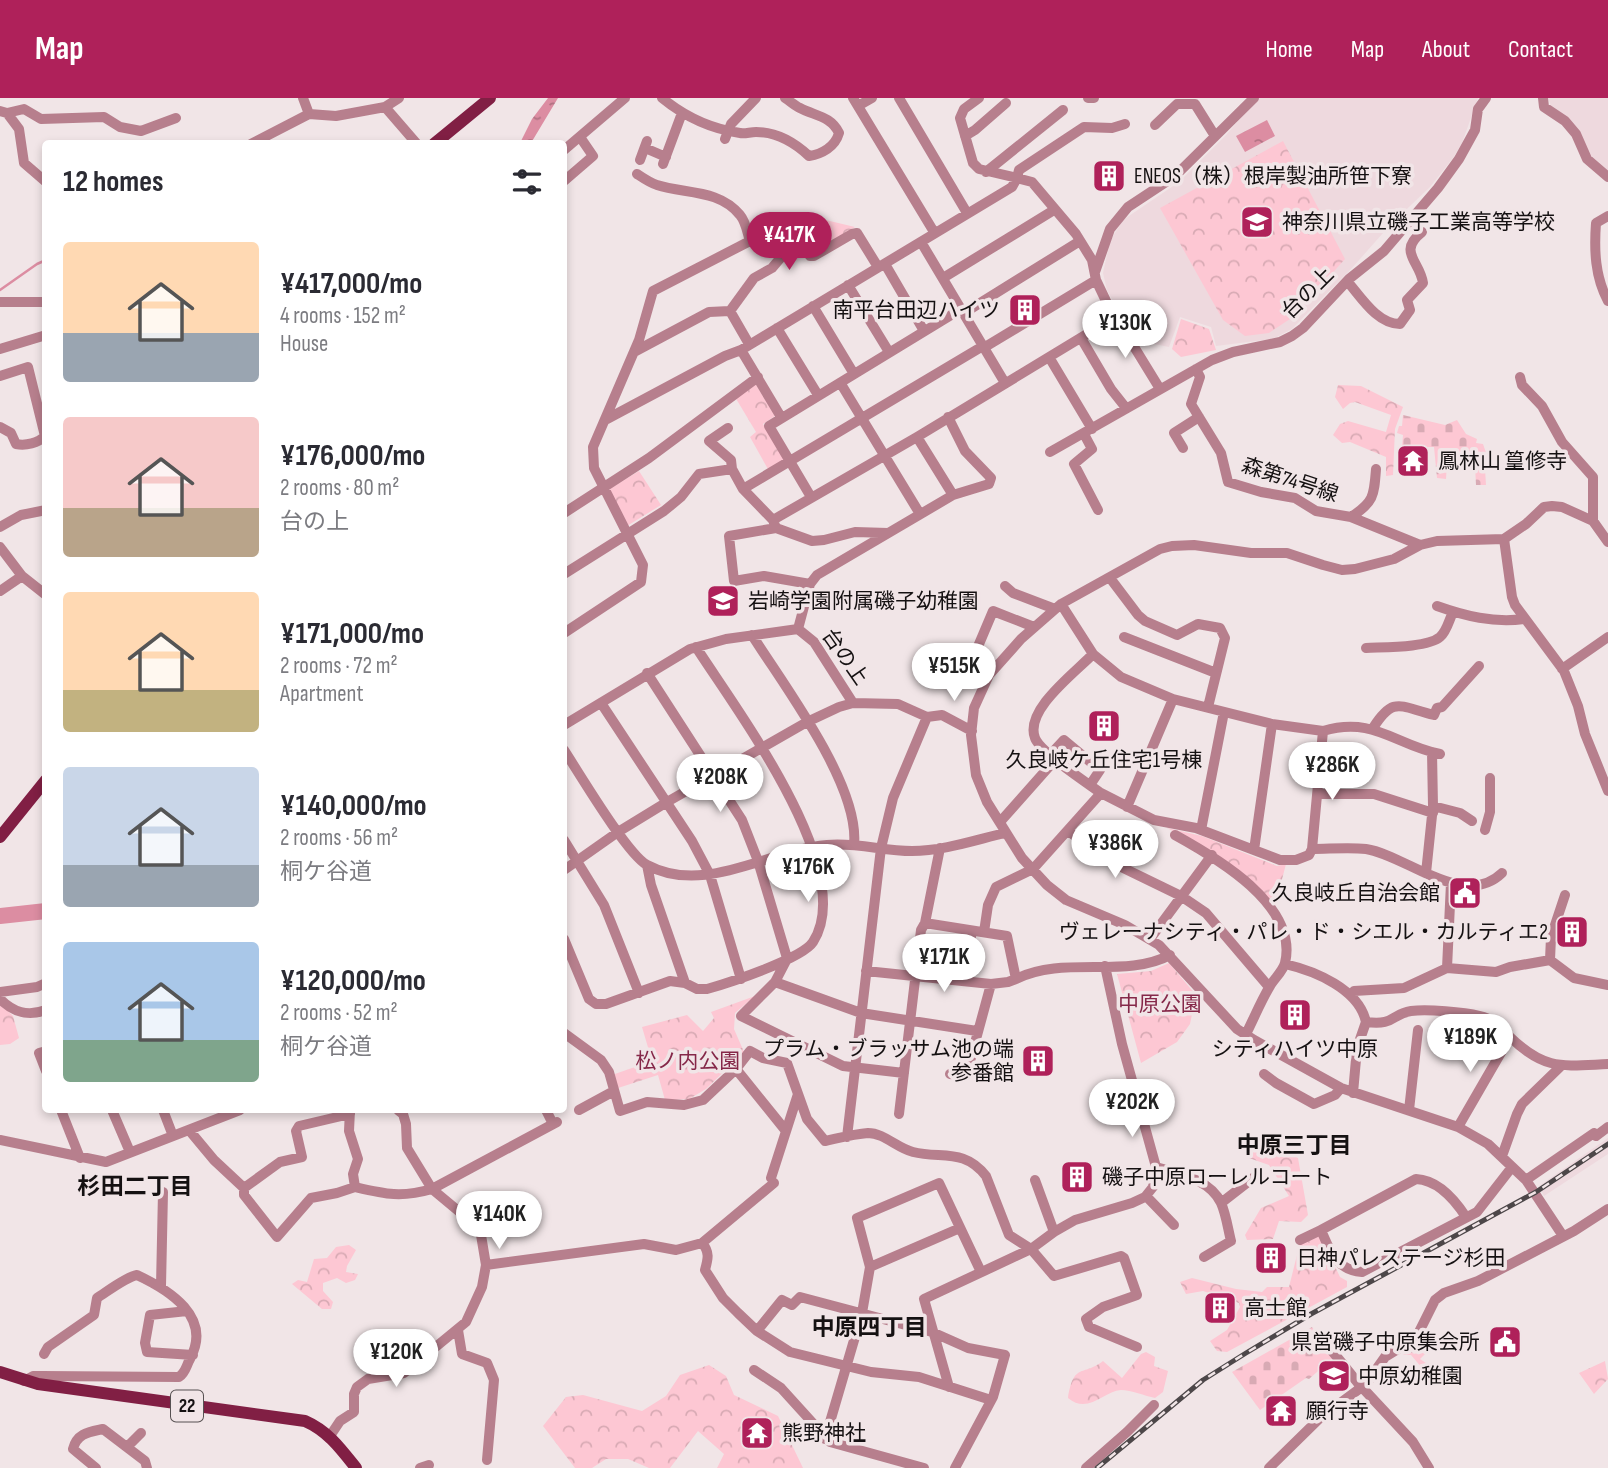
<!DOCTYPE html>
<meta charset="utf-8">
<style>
body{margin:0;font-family:"Sofia Sans Condensed","Noto Sans JP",sans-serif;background:#f7f7f7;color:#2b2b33;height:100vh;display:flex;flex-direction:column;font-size:26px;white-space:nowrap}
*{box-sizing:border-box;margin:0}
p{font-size:23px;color:#7c7c81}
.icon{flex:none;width:38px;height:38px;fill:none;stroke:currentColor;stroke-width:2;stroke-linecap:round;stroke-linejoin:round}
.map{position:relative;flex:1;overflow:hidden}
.sheet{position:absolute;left:42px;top:42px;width:525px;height:973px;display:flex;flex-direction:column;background:#fff;border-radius:7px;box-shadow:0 4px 10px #0003}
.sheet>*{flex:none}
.price{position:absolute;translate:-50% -60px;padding:0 16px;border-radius:24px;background:#fff;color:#222;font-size:23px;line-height:46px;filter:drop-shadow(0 2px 4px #0008)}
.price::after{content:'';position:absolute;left:50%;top:42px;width:21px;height:16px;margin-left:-10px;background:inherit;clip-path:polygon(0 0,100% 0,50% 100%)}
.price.current{background:#af215a;color:#fff}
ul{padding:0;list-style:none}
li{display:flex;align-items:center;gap:21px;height:175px;padding:0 21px}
li span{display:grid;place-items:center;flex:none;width:196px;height:140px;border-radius:7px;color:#555}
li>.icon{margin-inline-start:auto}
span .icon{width:84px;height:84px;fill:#fffc;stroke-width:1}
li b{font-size:30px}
h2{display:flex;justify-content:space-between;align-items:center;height:84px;padding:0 21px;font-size:30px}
header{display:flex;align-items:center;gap:42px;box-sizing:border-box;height:98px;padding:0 35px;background:#af215a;color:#fff}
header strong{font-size:33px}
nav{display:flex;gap:38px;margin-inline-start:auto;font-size:24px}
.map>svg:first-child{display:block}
</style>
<header>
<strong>Map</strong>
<nav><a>Home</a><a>Map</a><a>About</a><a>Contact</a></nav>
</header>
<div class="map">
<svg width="1608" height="1370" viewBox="0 0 1608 1370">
<defs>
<pattern id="grass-tufts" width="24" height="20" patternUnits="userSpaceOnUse" patternTransform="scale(1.75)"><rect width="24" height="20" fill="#fdc7d3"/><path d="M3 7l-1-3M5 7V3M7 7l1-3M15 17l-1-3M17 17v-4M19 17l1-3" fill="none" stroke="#d8aab4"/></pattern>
<pattern id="forest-crowns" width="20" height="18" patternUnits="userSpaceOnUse" patternTransform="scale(1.75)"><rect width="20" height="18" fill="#fdc7d3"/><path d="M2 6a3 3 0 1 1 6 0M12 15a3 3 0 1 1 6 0" fill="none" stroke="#d8aab4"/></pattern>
<pattern id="cemetery-stones" width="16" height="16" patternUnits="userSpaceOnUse" patternTransform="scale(1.75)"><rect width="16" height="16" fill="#fdc7d3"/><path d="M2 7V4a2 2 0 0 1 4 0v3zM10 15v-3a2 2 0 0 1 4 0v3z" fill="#d8aab4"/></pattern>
<pattern id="water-ripples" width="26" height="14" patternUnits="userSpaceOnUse" patternTransform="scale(1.75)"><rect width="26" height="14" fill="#dc8da2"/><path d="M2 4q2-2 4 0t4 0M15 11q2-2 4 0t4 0" fill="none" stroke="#b17283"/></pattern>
</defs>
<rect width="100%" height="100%" fill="#f1e5e7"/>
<path fill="#eed9de" d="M1258,0h220l-16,45 -9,15 -23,29 -39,37 -39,44 -60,61 -19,10 -57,7 -5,-19 -31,-10 -11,30 -15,-3 -17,-12 -17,-18 -13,-24 -4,-17 7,-32 13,-21 56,-38 47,-47z
M1548,0h60v74l-19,-17 -37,-46z
M1608,1040v16l-64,42 -5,-10z"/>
<path fill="url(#grass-tufts)" d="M1428,1235l7,11 -15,15 16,11 2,8 -5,3 -22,-26h-7l-3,-3 19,-8z"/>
<path fill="url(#forest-crowns)" d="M1283,43l62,118 -52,58 -24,16 -24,3 -22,-16 -63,-112z
M809,118l46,11 -40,24 -4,-2 -13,-28z
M1181,221l28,10 7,21 -35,7 -9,-8z
M755,285l20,33 -12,8 22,37 -16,10 -19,-34 6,-5 -21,-35z
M1338,287l23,1 42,21 -8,22 -2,46 -7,1v-19l-36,-15 -8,1 -9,-8 7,-11 8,-3 38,11 5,-17 -36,-13 -5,1 -7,6 -8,-12z
M639,373l22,34 -34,21 -18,-37z
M1167,730l35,8 75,30 9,-2 -12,46 -32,-37 -26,-19z
M1169,865l27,32 -6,29 -13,18 -36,21 -24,-89 34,-3z
M755,898l-20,17 -1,16 10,23 -38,37 -17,10 -24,1 -7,-25 -43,14 -3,-14 40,-14 -10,-34 45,-12 16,16 11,-13 -3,-6z
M0,905l13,13 6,22 -9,6 -10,1z
M1256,1036l42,24 10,57 -7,7 -22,-1 -6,18 -26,1 -2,-5 16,-27 28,-12 -20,-31 -23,-8 1,-21z
M1320,1137l20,42 7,4v6l-120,65 -10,-1 -7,-10 17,-11 13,-23 -1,-4 -36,-12 -17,3 -6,-12 12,-4 44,11 26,3 5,-5h22l11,-44z
M349,1147l7,5 -9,16 -1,6 12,2 -3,6 -9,3 -9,-5 -14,5v8l10,11 -2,7h-9l-30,-25 6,-4 9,2 7,-23 13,-1 9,-11z
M1146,1254l9,5 -1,9 14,5 -5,21 -8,6c-10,-2 -24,-8 -34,-8 -17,1 -33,25 -53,8 6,-36 14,-21 35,-37l19,17 19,-24z
M1605,1263l3,18 -14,15 -15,-21z
M709,1267l17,11 8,19 44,21 25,52h-86l7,-14 -26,-23 -28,37h-21l-21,-9h-22l-14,9h-17l-32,-42 23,-29 17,-2 59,16 24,-15 14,-21z"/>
<path fill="url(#cemetery-stones)" d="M1403,317l42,10 12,-5 9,14 11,5 -1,4 7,1 8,23 -6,2 1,16h-10l-1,-19 -28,-3 -1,16 -9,-1 -3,-31h-32l1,-12 -6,-2 2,-7h3z
M1312,1229l21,31 -24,21 -3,-1 -46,32 -28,-38z"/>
<path fill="url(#water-ripples)" d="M548,0h10l-27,45h-11l12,-24z
M1267,22l8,16 -30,16 -9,-16z"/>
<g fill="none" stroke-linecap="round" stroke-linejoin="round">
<path stroke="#dc8da2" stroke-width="2.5" d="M0,192l37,-26 9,-4"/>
<path stroke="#dc8da2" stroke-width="16" d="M0,818l46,-5"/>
<path stroke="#b77f8d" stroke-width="10" d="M303,0l6,16
M662,0c22,18 49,31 78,35 5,1 10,-1 16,-1 20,0 39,11 53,24 13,-2 26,-9 30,-23 -8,-17 -24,-17 -39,-25 -5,-2 -10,-7 -15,-10
M853,0l81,134
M899,0l68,115
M979,0l-15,11 -4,9 13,45 6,6 38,9 2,-8 65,-43 28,1 13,-4
M1088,0h6
M1543,0l1,9 21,14 11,13 11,25 21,18
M858,8l14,-8
M385,9l32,37
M0,13l7,2 17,-4 17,10 63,-2 16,10 21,4 35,-13
M7,15l12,16 5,34 22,19
M1155,27l22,-21h18l20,32
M965,38l10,-6 31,-27
M725,41l6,-15 25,-26
M251,46l58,-30 27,2 49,-9 14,-9
M645,50l21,9
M564,52l61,-52
M640,62l7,-19
M663,66l19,-51
M986,74l77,-62
M564,83l29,-25 -13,-19
M1608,118l-12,7c-2,27 -1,54 12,78
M921,144l84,141
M783,157l20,-10 7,11h4l38,-22 5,-1 21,34
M885,166l39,67
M1095,174l15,-43 18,-22 47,-31 79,-78
M943,180l111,-68
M1347,183c14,16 30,43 53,43l10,-14 -3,-10 16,-17c-3,-22 -26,-31 -1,-51
M848,187l41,67
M0,204h46
M813,208l41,68
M730,213l19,33
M964,215l116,-72
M777,230l41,67
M1081,240l30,51 15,19
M985,249l111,-67
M0,251l46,-14
M741,252l40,67
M634,254l75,-40 21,-1 24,-33 18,-10 11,-13 -33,-14c-3,-9 -4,-19 -10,-26 -21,-26 -55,-21 -83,-30 -7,-2 -14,-7 -20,-11
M1049,259l43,72
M1196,271l4,8 -9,27 30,49 7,29 33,10 34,6 21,13 35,6 69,28
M0,278l28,-9 17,69c-7,7 -19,10 -29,8l-5,-11 -11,-6
M1520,279l2,8 20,21 20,36 31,35v44
M841,286l79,130
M607,321l118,-63 16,-6 271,-163 5,-9 15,4 44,52 16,26 4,20 10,21 54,88
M728,330l-19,13 22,19 1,9 11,20 30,31 3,8 36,13 12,-1 31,-8 33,1
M1084,336l8,15 -18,15 24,46
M917,339l36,58
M1183,350l-9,-15 25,-16
M1050,354l162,-92 21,-8 47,-10 12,-6 11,-8 46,-49 35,-28 54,-63 21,-29 16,-29 3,-21 8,-11
M743,391l240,-143
M811,399l-42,-71 192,-117
M564,415l85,-55 109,-81
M1351,419c23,-15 23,-21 25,-48
M773,422l144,-83 198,-120
M0,429l21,-12 25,-5
M776,430l-47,8 5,45 30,-5 46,8
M1504,441l8,58 3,8 49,66 14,35 7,28 23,57
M0,449l22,29 24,19
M564,476l100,-63 17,-14 18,-23 33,-5
M1110,480l28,37 7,6 32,14 21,-11 22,4 5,10 -17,69
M1005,488l8,7 42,16
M0,493l22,-15
M1437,508c28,10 56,17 87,13
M798,531l12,-45 7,-9 136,-80 36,-11 2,-6 -26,-27 -17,-34
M798,531l16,13 39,61
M564,535l77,-51 2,-17 -49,-97 -1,-21 46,-107 14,-49 97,-50
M752,537c32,51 108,150 102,210
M1124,539l92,36
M1366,550c17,-1 61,0 74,-11 7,-6 9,-17 13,-25
M1093,556c-17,18 -69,56 -58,84 5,14 52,45 66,55
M1562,571l46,-32
M992,573l-21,-8 22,-52 41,16
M647,575l95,147 16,41 29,97
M601,605l91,138 18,34 31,104
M927,619l15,-2 30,16
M564,627l126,-76 36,-10 72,-10
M1373,630c21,-33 27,-21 61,-13l3,-7 5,-1 37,-41
M1323,633c51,-15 72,14 117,23
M564,652c15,23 63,104 83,115 58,31 121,-15 180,-20 29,-3 56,6 85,6 31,0 63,-11 93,-18
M1051,656l13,-14 36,30 -10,15
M1318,696h56l59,19
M1433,708l27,7 12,8
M1127,709l46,-108
M1000,724l55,-62
M1201,732l23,-118
M1485,732l5,-18v-34
M1068,733l43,31 70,34 25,17 63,74
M1175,737c40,22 124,70 110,128 -2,8 -11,16 -15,23 -9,15 -16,32 -24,48
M564,742l40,65 35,88
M1312,751c17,0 37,-2 54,0 40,6 98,61 136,24
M1254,752l18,-126
M647,767l4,20 34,98
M564,772l54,-38 49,-30 140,-80 32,-15 14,-4 45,1 29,13 -34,81 -12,50 -34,289
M1426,775l7,-67 -1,-54
M1565,797l-14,42 -1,23 24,18 34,7
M925,825l82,13 9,43c48,-24 109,0 154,-24
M984,834l4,-27 8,-18 37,-18 68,-76 53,27 42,8 84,32h16l13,-5 3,-6 11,-118 -51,-7 -99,-25 -52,-22 -28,-23 -32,-50
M564,841l25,60 7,5h10l64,-23 15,2 12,6h10c21,-6 95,-30 106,-47 46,-71 -78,-234 -117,-295
M1150,841l62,-84
M787,861l-12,23 -34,34 102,50 61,7
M1285,866c30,7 74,25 81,58 29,4 25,-8 45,-11 17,-2 52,1 69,5 14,3 20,12 30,21 35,34 53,29 98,27
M1447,870l4,-85
M866,873l125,13 17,-2 8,-3
M963,882l9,-49
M775,884l86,31 116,18
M1354,893l50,-3 43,-20 49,4 14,-5 40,-7
M0,894l37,-5 9,-4
M0,901c13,13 27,18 46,11
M564,935l37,27 8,12 11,39 27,-9 37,3 19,-5 33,-31 14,-18 13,7 24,5 20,56 18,22c14,-3 29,-7 43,-8 16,0 29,15 45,19 29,7 51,-4 73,24l23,59 22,14 23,27 67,-20 3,2 13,37 -34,12 -17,12 3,8 48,20
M46,953l-7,2 7,18
M736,971l50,62
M950,976l16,2 25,-92
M1264,976l12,9 38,21 21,-9 6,-7
M1353,995l4,-45 9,-26
M61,1012l19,48
M112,1012l18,42
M163,1012l10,26
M546,1012l7,14
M579,1012l35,-19
M1409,1012l9,-80
M899,1016l22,-184 4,-7 15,-75
M1458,1029l52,-90
M189,1032l25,30 30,28v7l33,42 34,-39 26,-5 18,-6 -2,-13 5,-15 -9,-28 1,-21
M0,1042l106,22 134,-52
M1502,1058l15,-42 5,-10 38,-37
M1156,1069c23,7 54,12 65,36 5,11 7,26 10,38l-27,16
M771,1080l27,-84
M1035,1082l19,52
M1526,1082l68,-47 2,3 12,-9
M355,1089c30,7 46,11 77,2l125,-67
M244,1090l36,-26 22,-5 -6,-26 3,-5 51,-12
M1146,1098l28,29
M1221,1105l36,-28
M1466,1119c-11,-17 -28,-37 -50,-38l-95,51c9,21 15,40 41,42l115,-60 35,-45
M1563,1138l-37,-56 -38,-36 -30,-17 -117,-39 -87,-48 -17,-11 -78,-84 -34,-20 -59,-25 -19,-15 -25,-27 -35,-56 -11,-27 -5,-40 3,-27 15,-33 32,-36 40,-35 99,-55 12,-3 22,-1 57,8h36l36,12 19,5 13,-1 39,-10 26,-14 17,-4 67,-2 22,-15 18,-17 8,-1 10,1 31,14 15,21
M1300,1142l21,-10
M702,1145c8,9 6,16 3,27l18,28 15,15 19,18 33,21 81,20 48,5 72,23
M486,1167l158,-21 32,6 26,-7 72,-60
M870,1169l90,-39
M161,1188l2,-94
M187,1213l-37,4 -5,28 2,9 46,3
M458,1232l4,24 25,9 7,17 -7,80
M757,1233l25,-31 10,5 8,-8 132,35 36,16 37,7 -12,42 -38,71
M1320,1238l38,47 55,59 16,26
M754,1272l27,18 49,54 94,26
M24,1283l9,-5h9l137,1c7,-5 7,-11 11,-18 23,-42 -21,-69 -53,-84 -11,2 -29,16 -40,23l-3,17 -46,32 -4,7
M949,1289l-25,-88 107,-50 23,-17 21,-12 57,-17 13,-6 8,-10 3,-20 -34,-123 -17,-78
M330,1338l10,-15 14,-9v-18l3,-7 11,-8 36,-6 62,-51 16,-35 4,-22 -6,-36 -48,-40 -25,-41 -1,-24 -3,-10 -5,-4
M825,1341l37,-126 8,-46 -13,-49 82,-35 42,89
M127,1349l14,-14
M96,1370l-23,-19c4,-16 16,-17 30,-20l42,32 2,7
M420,1370l9,-3
M1086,1370l41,-36 27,-27
M1269,1370l51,-50 46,-34 19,-27 31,-19 19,-38 9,-7 34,-12 96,-50 34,-22"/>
<path stroke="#811f44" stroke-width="12" d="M434,46l56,-46
M0,739l46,-57
M0,1274l38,12 267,37c23,10 36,28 51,47"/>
<defs>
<path id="rail" d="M1097,1370l106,-88 43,-27 65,-39 225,-122 72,-48"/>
</defs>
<use href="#rail" stroke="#4d4749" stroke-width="5"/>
<use href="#rail" stroke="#f1e5e7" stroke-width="2.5" stroke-dasharray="8" stroke-linecap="butt"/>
</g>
<defs>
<symbol id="building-square" viewBox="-11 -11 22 22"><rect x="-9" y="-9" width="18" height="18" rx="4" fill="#af215a" stroke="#f1e5e7"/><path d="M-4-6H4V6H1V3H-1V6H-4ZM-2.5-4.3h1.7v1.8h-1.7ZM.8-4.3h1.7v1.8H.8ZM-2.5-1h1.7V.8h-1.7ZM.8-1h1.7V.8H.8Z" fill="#fff"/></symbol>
<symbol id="school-square" viewBox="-11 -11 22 22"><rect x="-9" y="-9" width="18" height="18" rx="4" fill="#af215a" stroke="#f1e5e7"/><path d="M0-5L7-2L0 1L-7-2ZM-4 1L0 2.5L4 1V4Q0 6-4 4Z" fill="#fff"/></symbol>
<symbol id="temple-square" viewBox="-11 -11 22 22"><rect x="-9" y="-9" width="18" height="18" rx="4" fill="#af215a" stroke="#f1e5e7"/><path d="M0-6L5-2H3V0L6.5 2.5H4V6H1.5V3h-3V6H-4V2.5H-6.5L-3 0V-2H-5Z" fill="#fff"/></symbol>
<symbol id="civic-square" viewBox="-11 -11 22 22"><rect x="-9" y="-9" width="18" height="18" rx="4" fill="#af215a" stroke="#f1e5e7"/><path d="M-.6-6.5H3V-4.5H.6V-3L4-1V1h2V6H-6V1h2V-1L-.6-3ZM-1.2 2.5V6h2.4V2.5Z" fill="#fff"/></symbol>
</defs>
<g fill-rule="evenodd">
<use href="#building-square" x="1090" y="59" width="38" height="38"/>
<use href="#school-square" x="1238" y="105" width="38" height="38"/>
<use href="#building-square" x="1006" y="193" width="38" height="38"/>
<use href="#temple-square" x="1394" y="344" width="38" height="38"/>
<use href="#school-square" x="704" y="484" width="38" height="38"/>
<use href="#building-square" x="1085" y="609" width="38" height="38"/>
<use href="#civic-square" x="1446" y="776" width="38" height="38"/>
<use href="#building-square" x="1553" y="815" width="38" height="38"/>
<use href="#building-square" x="1276" y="898" width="38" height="38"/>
<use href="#building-square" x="1019" y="944" width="38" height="38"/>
<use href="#building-square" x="1058" y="1060" width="38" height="38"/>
<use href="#building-square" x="1252" y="1141" width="38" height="38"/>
<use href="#building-square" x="1201" y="1191" width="38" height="38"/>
<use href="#civic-square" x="1486" y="1225" width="38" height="38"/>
<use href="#school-square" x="1315" y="1259" width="38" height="38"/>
<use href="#temple-square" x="1262" y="1294" width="38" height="38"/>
<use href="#temple-square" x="738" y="1316" width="38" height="38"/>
</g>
<g text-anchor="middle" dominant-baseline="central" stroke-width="7" stroke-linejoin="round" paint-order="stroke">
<rect fill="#f1e5e7" stroke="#575152" stroke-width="2" x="171" y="1292.5" width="32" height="31" rx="5"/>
<g font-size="19" font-weight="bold" fill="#151112">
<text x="187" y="1308">22</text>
</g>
<g font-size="21" fill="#151112" stroke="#f1e5e7" text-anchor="start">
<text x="1134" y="78">ENEOS（株）根岸製油所笹下寮</text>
<text x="1282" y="124">神奈川県立磯子工業高等学校</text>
<text x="1000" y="212" text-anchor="end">南平台田辺ハイツ</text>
<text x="1438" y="363">鳳林山 篁修寺</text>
<text x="748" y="503">岩崎学園附属磯子幼稚園</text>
<text x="1104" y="662" text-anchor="middle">久良岐ケ丘住宅1号棟</text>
<text x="1440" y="795" text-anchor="end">久良岐丘自治会館</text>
<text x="1548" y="834" text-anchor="end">ヴェレーナシティ・パレ・ド・シエル・カルティエ2</text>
<text x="1014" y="951" text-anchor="end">プラム・ブラッサム池の端<tspan x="1014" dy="24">参番館</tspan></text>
<text x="1295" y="951" text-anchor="middle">シティハイツ中原</text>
<text x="1102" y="1079">磯子中原ローレルコート</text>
<text x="1296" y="1160">日神パレステージ杉田</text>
<text x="1244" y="1210">高士館</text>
<text x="1480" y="1244" text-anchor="end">県営磯子中原集会所</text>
<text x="1358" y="1278">中原幼稚園</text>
<text x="1306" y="1313">願行寺</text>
<text x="782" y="1335">熊野神社</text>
</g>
<g font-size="21" fill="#151112" stroke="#f1e5e7">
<text transform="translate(1308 195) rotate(-45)">台の上</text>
<text transform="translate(1290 382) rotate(18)">森第74号線</text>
<text transform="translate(845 559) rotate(55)">台の上</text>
</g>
<g font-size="21" fill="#852849" stroke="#f1e5e7">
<text x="1160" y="906">中原公園</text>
<text x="688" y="963">松ノ内公園</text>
</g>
<g font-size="23" font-weight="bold" fill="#151112" stroke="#f1e5e7">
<text x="1294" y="1048">中原三丁目</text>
<text x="135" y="1089">杉田二丁目</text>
<text x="869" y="1230">中原四丁目</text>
</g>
</g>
</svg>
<b class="price current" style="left:789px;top:174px">¥417K</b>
<b class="price" style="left:1125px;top:262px">¥130K</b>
<b class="price" style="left:954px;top:605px">¥515K</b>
<b class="price" style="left:1332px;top:704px">¥286K</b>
<b class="price" style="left:720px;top:716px">¥208K</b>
<b class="price" style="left:1115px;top:782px">¥386K</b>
<b class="price" style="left:808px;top:806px">¥176K</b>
<b class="price" style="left:944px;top:896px">¥171K</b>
<b class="price" style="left:1470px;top:976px">¥189K</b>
<b class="price" style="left:1132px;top:1041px">¥202K</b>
<b class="price" style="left:499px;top:1153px">¥140K</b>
<b class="price" style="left:396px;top:1291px">¥120K</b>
<section class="sheet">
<h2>12 homes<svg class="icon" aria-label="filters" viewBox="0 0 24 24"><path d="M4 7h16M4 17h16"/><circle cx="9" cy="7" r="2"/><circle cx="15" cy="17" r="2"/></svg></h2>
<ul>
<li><span style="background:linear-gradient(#ffd9b3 65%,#9aa5b1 0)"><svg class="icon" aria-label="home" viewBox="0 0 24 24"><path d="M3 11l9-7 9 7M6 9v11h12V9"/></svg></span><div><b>¥417,000/mo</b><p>4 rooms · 152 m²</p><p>House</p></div></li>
<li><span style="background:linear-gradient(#f6c9c9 65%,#b9a48a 0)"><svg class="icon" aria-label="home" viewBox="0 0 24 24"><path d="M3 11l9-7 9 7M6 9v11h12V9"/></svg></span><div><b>¥176,000/mo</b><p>2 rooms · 80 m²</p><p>台の上</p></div></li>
<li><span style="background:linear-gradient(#ffd9b3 70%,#c2b280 0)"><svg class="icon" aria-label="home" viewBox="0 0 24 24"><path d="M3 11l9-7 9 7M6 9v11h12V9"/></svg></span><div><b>¥171,000/mo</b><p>2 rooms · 72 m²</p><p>Apartment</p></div></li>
<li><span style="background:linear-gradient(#c9d6e8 70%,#9aa5b1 0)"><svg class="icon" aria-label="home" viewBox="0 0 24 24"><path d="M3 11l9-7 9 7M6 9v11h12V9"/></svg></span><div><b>¥140,000/mo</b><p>2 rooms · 56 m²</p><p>桐ケ谷道</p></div></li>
<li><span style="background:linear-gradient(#a9c7e8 70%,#7fa58c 0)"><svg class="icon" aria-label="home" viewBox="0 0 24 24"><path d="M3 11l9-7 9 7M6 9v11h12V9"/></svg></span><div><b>¥120,000/mo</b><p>2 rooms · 52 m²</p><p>桐ケ谷道</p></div></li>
</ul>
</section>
</div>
